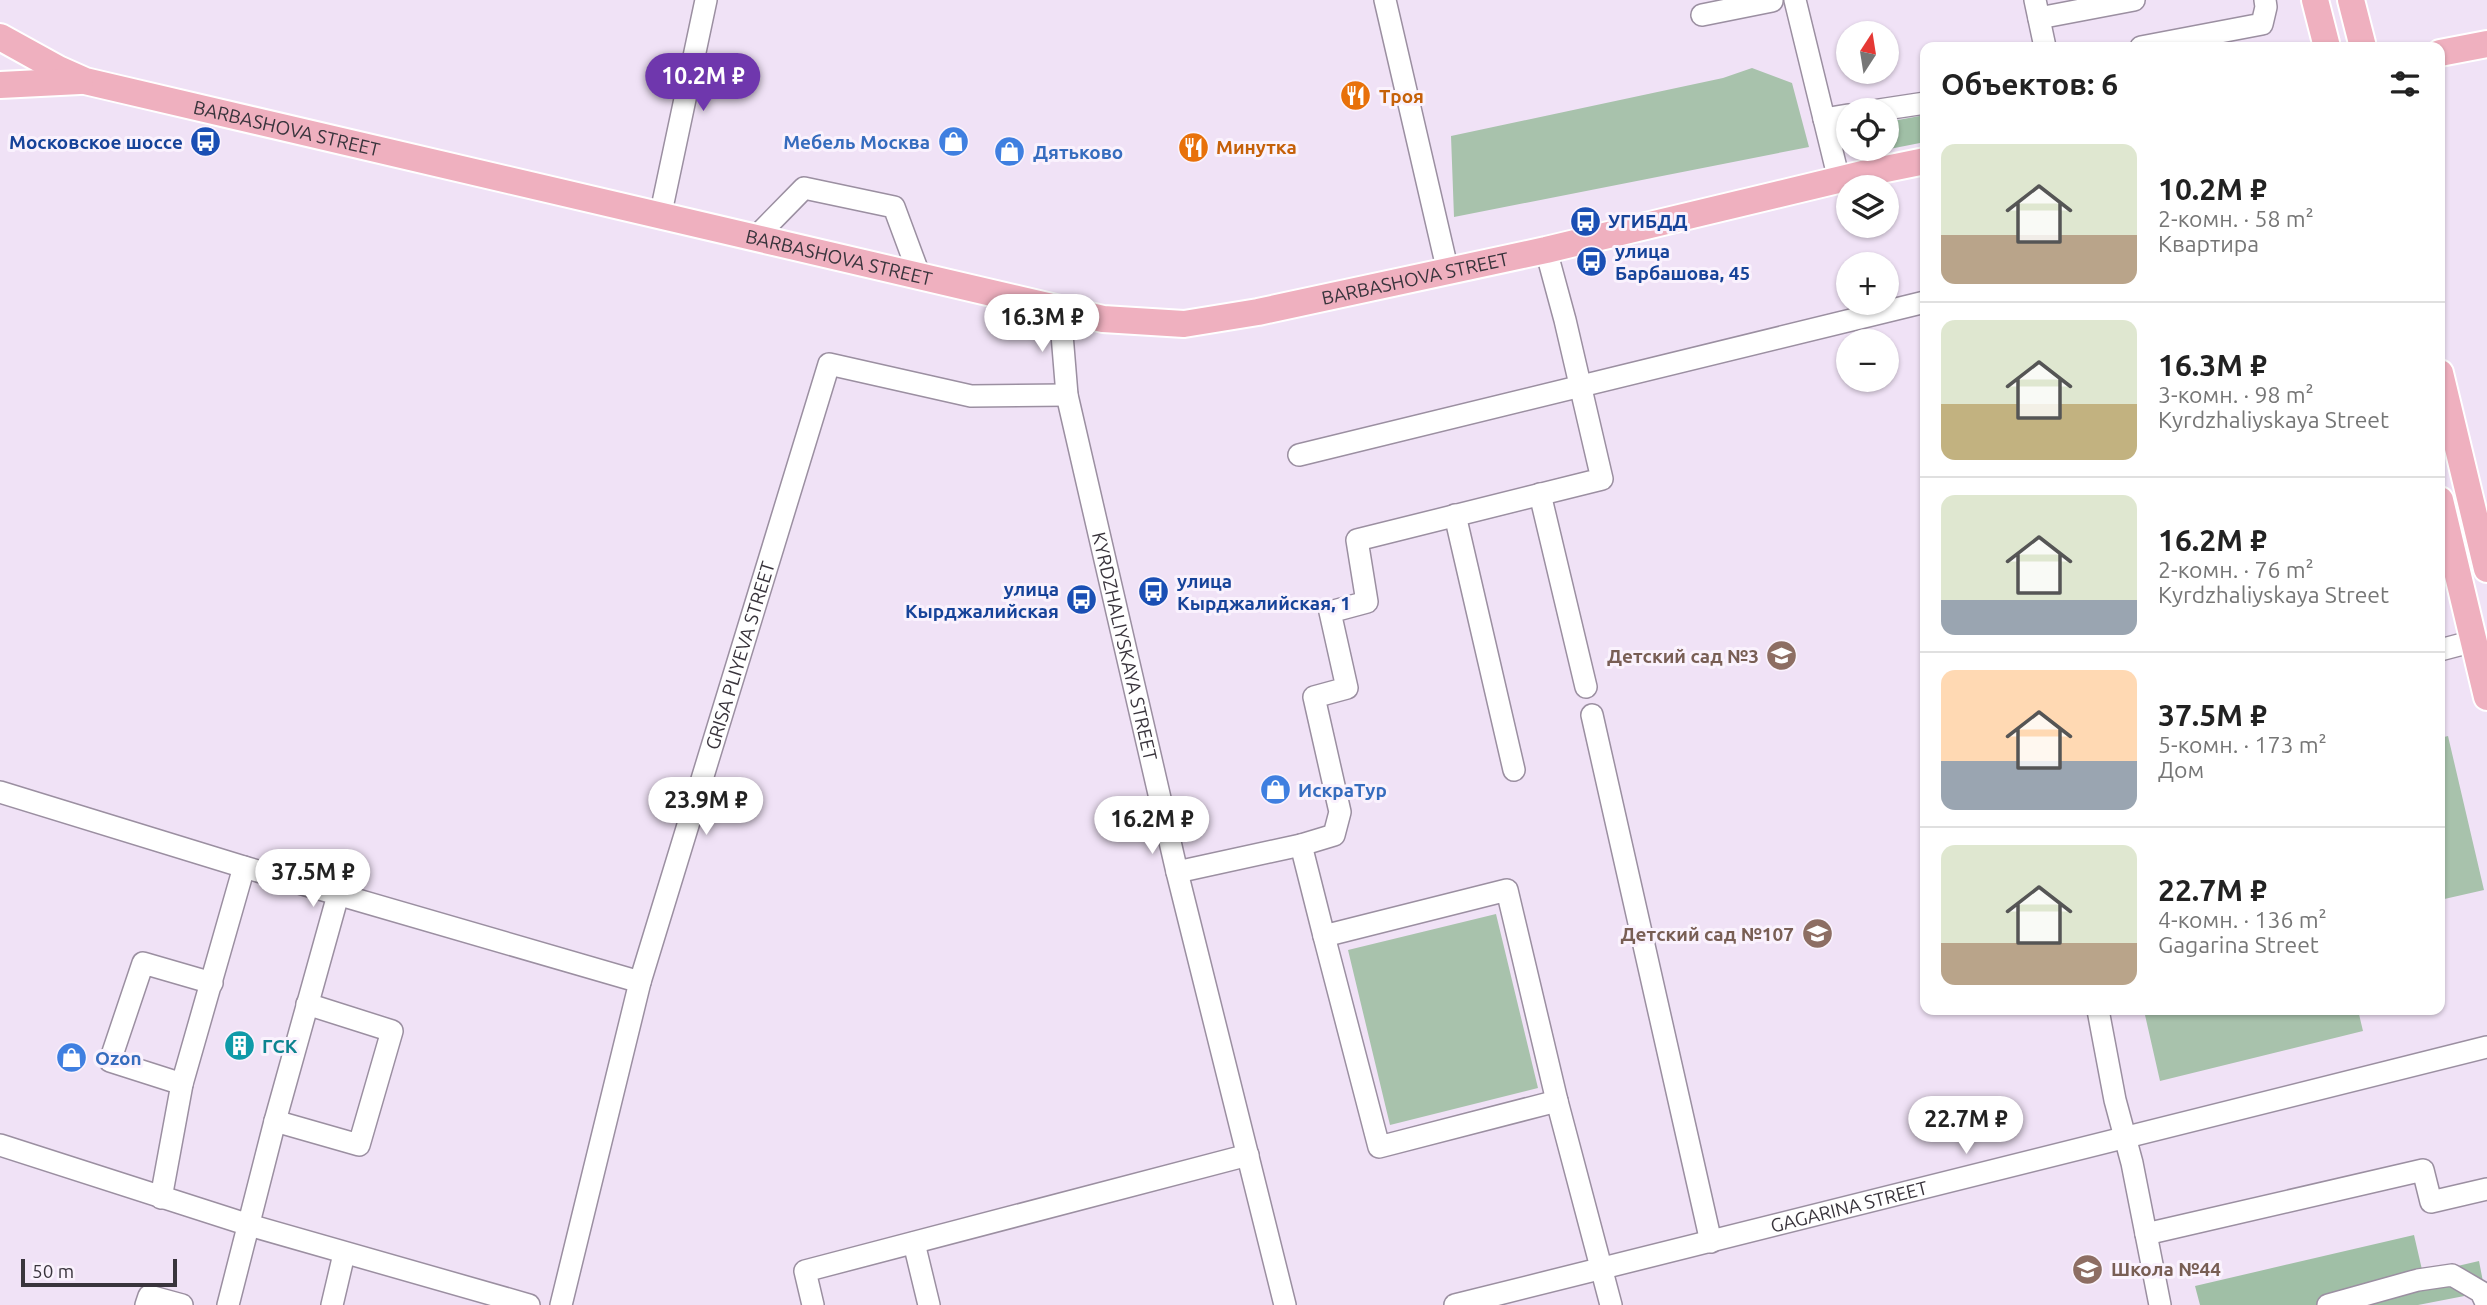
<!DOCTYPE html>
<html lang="ru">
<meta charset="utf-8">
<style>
body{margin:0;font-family:Ubuntu,sans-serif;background:#f6f6f6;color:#222;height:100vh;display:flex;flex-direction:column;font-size:26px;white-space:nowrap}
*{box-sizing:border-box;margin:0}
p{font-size:23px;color:#767676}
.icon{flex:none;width:38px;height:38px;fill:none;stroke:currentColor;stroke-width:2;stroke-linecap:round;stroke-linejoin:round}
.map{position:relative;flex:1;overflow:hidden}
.sheet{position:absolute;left:1920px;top:42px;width:525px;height:973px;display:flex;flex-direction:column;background:#fff;border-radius:14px;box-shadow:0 2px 5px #0004}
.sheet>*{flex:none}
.needle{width:46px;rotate:12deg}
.buttons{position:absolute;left:1836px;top:21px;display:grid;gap:14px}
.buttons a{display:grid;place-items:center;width:63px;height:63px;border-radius:50%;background:#fff;box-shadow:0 2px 5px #0004;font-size:35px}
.scale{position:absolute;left:21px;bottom:18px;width:156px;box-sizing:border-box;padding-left:7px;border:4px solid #39343c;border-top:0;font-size:19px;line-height:24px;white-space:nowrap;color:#39343c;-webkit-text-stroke:5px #faf2fd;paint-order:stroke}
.price{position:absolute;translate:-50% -60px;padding:0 16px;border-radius:24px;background:#fff;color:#222;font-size:23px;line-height:46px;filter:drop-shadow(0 2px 4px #0008)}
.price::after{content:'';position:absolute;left:50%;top:42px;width:21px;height:16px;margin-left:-10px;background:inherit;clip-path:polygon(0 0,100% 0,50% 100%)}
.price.current{background:#6f37ad;color:#fff}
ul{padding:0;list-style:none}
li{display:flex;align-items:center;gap:21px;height:175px;padding:0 21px}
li+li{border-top:2px solid #e0e0e0}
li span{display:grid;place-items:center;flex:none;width:196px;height:140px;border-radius:14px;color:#555}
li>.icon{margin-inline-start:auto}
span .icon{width:84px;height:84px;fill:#fffc;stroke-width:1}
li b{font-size:30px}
h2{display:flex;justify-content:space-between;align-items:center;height:84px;padding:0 21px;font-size:30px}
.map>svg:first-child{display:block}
</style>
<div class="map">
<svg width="2487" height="1305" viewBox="0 0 2487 1305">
<rect width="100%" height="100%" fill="#f0e2f6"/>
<path fill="#a8c2ac" d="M1752,68l40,15 17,64 -355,70 -3,-81 272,-58z
M2448,736l36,154 -44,10v-162z
M1496,914l42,174 -148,37 -42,-175z
M2170,1010h188l5,21 -203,50 -15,-66z"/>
<path fill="#a0bfa6" d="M1925,115v27l-71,14 -1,-7h33l1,-27z
M2414,1235l9,39 56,-13 6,31 -67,13h-218l-5,-19z"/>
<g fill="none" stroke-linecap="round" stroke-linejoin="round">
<defs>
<g id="minor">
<path d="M1385,0l63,272"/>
<path d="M1795,0l44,180"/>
<path d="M2035,0l10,47"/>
<path d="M1702,15l70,-14"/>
<path d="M2039,18l95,-18"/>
<path d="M2141,47l121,-23 4,-17 -1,-7"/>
<path d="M1879,110l46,-7"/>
<path d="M1824,119l24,-4"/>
<path d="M660,217l46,-217"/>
<path d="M756,237l48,-49 90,19 26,70"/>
<path id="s1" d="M1060,310l7,85 110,477 108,433"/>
<path d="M1299,455l626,-153"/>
<path d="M1540,494l46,193"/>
<path d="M1455,515l59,255"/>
<path d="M2440,650l34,-9"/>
<path d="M1592,715l119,527"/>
<path d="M0,792l244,75 396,115"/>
<path d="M1301,845l33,-10 6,-23 -26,-115 33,-9 -17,-76 37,-10 -10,-62 245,-61 -37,-159 -19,-70"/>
<path d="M1177,872l124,-27 23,91 183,-46 50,211 54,204"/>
<path d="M1324,936l55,211 178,-46"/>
<path d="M2098,1010l17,90 17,63 28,142"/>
<path d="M182,1084l-72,-23 33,-98 69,20"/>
<path d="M275,1121l84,24 33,-114 -85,-27"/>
<path d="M0,1145l249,80 280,80"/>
<path d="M161,1198l21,-114 62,-217"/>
<path d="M2146,1234l277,-64 8,32 56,-13"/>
<path d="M914,1243l15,62"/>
<path d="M146,1305l3,-9 33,9"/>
<path d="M228,1305l47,-184 63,-226"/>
<path d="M332,1305l12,-51"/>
<path id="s2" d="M561,1305l79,-323 189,-618 142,32 96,-1"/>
<path d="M813,1305l-8,-34 443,-116"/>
<path id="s3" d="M1455,1305l1032,-258"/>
<path d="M2328,1305l90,-25 34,-5 29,17 6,13"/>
</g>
<g id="major">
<path d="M2315,0l12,47"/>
<path d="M2351,0l12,47"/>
<path id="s4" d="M0,37l58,32 27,12 1018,238 81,5 74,-12 288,-62 325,-78 54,-11"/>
<path d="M2440,53l47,-9"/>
<path d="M0,85l80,-4"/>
<path d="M2440,373l47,196"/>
<path d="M2440,500l47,197"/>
</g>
</defs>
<use href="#minor" stroke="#9b8fa1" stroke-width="24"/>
<use href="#major" stroke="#fff" stroke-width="30"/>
<use href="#minor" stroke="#fff" stroke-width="21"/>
<use href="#major" stroke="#efb0bf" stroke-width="26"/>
</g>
<defs>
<symbol id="restaurant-disc" viewBox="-11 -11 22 22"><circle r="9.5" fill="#e8710a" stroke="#faf2fd"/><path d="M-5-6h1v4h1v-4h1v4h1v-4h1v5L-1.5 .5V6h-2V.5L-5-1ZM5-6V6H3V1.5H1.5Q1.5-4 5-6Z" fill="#fff"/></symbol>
<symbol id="bus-disc" viewBox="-11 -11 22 22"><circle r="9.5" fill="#1a4fb4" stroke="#faf2fd"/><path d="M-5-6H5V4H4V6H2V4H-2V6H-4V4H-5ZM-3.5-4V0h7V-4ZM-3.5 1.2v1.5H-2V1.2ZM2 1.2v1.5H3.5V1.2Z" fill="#fff"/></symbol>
<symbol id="shop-disc" viewBox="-11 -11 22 22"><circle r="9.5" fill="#3f7fe0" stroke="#faf2fd"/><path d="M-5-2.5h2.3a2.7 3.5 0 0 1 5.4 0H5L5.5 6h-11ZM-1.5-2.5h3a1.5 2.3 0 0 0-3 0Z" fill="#fff"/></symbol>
<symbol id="school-disc" viewBox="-11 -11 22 22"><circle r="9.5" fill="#8d6e63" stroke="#faf2fd"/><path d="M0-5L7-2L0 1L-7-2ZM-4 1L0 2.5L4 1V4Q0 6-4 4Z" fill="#fff"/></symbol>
<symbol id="building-disc" viewBox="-11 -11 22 22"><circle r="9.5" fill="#0f9aa8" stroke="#faf2fd"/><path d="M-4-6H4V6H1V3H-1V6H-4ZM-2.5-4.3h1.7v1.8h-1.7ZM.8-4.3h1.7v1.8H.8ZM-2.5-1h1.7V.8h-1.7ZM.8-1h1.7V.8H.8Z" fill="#fff"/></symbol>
</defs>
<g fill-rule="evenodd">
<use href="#restaurant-disc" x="1338" y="78" width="35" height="35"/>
<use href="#bus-disc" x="188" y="124" width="35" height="35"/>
<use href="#shop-disc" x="936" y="124" width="35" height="35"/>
<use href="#restaurant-disc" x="1176" y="130" width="35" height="35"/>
<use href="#shop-disc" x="992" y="134" width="35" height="35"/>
<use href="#bus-disc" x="1568" y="204" width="35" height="35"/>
<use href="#bus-disc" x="1574" y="244" width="35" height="35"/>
<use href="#bus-disc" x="1136" y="574" width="35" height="35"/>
<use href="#bus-disc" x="1064" y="582" width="35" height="35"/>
<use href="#school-disc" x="1764" y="638" width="35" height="35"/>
<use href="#shop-disc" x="1258" y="772" width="35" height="35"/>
<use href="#school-disc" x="1800" y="916" width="35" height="35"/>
<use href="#building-disc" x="222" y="1028" width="35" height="35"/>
<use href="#shop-disc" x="54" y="1040" width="35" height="35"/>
<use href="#school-disc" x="2070" y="1252" width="35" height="35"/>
</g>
<g text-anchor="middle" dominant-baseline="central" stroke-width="6" stroke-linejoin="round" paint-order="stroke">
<g font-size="19" font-weight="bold" fill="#c56008" stroke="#faf2fd" text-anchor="start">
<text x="1379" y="96">Троя</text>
<text x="1216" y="147">Минутка</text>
</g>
<g font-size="19" fill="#39343c" stroke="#faf2fd">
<text stroke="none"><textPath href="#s4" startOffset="303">BARBASHOVA STREET</textPath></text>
<text stroke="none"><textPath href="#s4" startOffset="870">BARBASHOVA STREET</textPath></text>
<text stroke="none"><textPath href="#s4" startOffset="1458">BARBASHOVA STREET</textPath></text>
<text stroke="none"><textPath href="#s1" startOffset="343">KYRDZHALIYSKAYA STREET</textPath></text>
<text stroke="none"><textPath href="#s2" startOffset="674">GRISA PLIYEVA STREET</textPath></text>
<text stroke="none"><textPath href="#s3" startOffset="406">GAGARINA STREET</textPath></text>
</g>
<g font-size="19" font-weight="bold" fill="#164399" stroke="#faf2fd" text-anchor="start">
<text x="183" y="142" text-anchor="end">Московское шоссе</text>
<text x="1608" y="221">УГИБДД</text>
<text x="1615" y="251">улица<tspan x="1615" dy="22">Барбашова, 45</tspan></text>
<text x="1177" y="581">улица<tspan x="1177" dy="22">Кырджалийская, 1</tspan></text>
<text x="1059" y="589" text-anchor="end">улица<tspan x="1059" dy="22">Кырджалийская</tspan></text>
</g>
<g font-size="19" font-weight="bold" fill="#366cbe" stroke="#faf2fd" text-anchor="start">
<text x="930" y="142" text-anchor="end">Мебель Москва</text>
<text x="1033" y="152">Дятьково</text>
<text x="1298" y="790">ИскраТур</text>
<text x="95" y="1058">Ozon</text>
</g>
<g font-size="19" font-weight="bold" fill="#785e54" stroke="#faf2fd" text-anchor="end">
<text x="1759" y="656">Детский сад №3</text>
<text x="1794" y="934">Детский сад №107</text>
<text x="2111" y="1269" text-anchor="start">Школа №44</text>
</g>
<g font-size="19" font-weight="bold" fill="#0d838f" stroke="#faf2fd" text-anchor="start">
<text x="262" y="1046">ГСК</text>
</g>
</g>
</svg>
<div class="buttons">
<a><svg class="needle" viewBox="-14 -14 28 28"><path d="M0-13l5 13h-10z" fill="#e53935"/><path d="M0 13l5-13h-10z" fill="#767676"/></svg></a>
<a><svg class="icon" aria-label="locate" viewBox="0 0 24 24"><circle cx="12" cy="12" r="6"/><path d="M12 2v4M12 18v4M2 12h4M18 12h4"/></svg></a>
<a><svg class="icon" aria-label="layers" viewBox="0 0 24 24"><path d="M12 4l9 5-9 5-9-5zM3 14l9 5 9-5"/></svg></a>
<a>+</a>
<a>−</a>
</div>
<div class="scale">50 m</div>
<b class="price current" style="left:703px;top:113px">10.2M ₽</b>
<b class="price" style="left:1042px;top:354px">16.3M ₽</b>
<b class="price" style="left:706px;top:837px">23.9M ₽</b>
<b class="price" style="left:1152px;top:856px">16.2M ₽</b>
<b class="price" style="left:313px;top:909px">37.5M ₽</b>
<b class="price" style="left:1966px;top:1156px">22.7M ₽</b>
<section class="sheet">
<h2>Объектов: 6<svg class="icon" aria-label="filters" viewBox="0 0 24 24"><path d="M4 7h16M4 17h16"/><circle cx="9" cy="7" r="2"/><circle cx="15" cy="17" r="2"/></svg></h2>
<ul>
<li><span style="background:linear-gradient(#dfe7d0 65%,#b9a48a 0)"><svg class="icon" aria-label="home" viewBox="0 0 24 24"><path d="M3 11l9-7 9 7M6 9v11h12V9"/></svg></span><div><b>10.2M ₽</b><p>2-комн. · 58 m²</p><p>Квартира</p></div></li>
<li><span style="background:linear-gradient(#dfe7d0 60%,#c2b280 0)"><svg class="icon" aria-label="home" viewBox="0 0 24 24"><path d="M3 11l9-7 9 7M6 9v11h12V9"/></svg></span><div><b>16.3M ₽</b><p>3-комн. · 98 m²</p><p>Kyrdzhaliyskaya Street</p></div></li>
<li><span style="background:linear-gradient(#dfe7d0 75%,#9aa5b1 0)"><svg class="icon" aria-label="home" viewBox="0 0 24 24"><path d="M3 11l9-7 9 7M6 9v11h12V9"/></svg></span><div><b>16.2M ₽</b><p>2-комн. · 76 m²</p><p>Kyrdzhaliyskaya Street</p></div></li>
<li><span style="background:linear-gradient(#ffd9b3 65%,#9aa5b1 0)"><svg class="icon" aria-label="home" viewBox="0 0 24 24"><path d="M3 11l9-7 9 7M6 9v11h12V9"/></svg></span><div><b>37.5M ₽</b><p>5-комн. · 173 m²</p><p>Дом</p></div></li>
<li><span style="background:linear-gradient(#dfe7d0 70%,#b9a48a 0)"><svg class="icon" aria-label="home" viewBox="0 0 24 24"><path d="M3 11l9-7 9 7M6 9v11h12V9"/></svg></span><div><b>22.7M ₽</b><p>4-комн. · 136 m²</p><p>Gagarina Street</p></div></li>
</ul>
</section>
</div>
